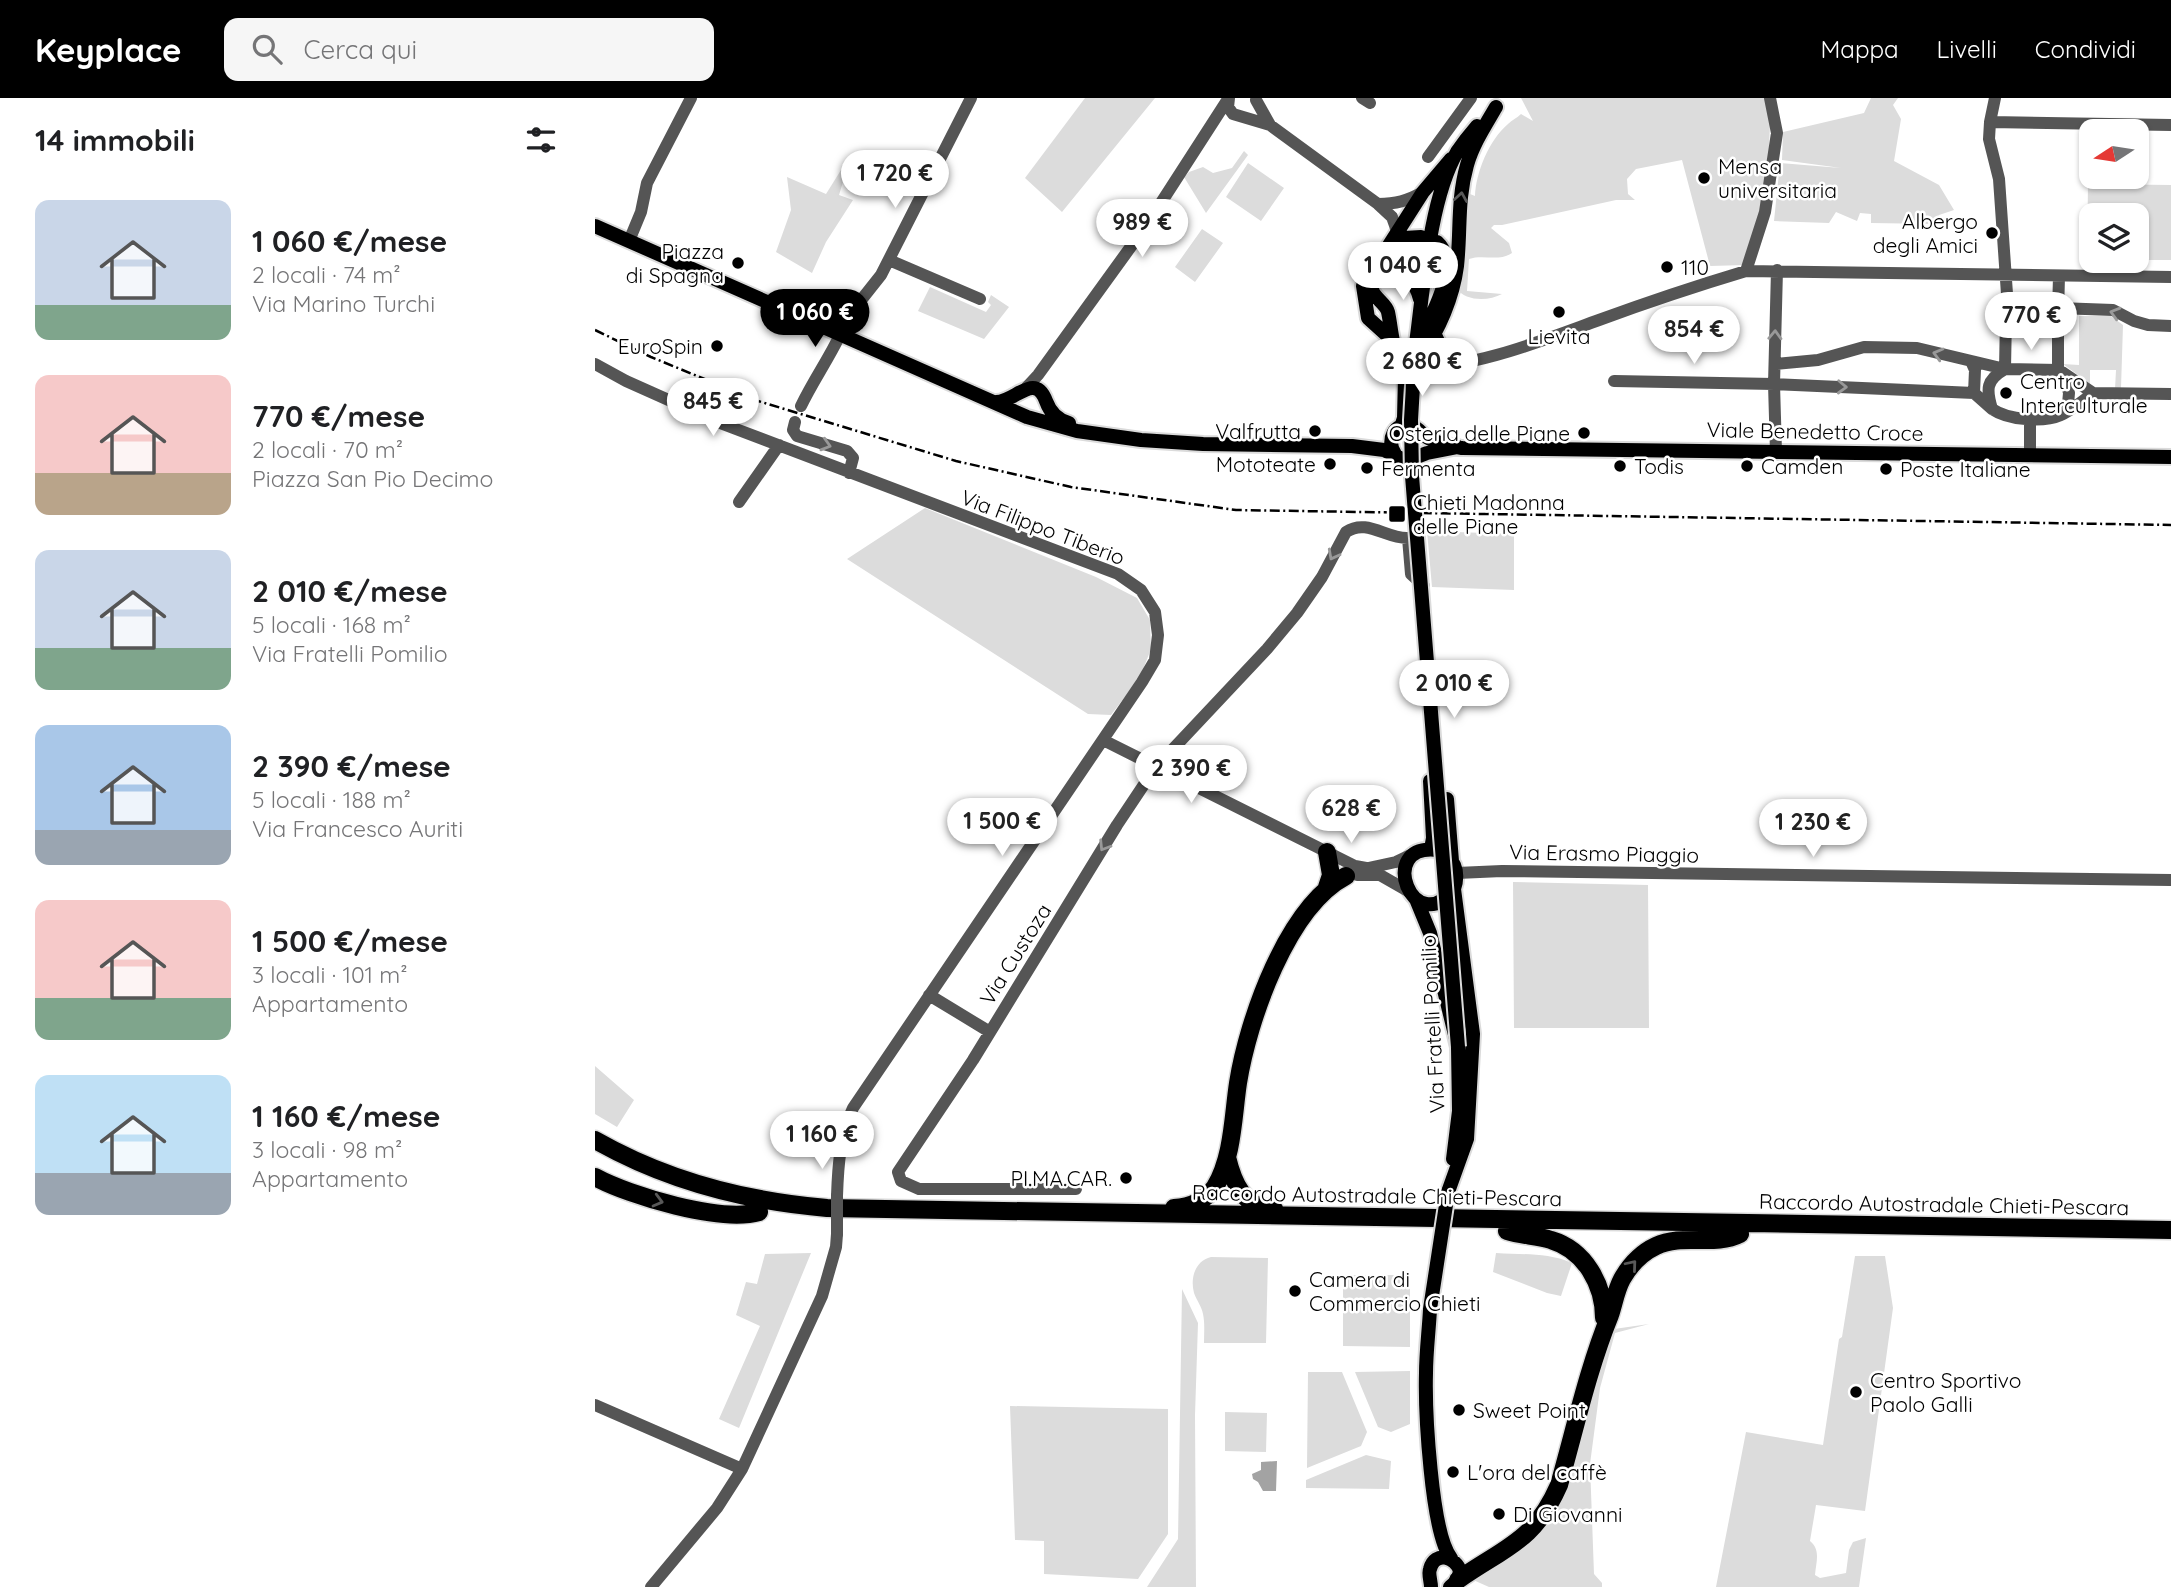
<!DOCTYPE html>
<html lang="it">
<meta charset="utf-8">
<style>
body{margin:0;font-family:Quicksand,sans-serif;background:#f6f6f6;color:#202124;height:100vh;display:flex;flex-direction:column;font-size:26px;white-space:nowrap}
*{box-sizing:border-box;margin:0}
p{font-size:23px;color:#757577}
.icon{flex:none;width:38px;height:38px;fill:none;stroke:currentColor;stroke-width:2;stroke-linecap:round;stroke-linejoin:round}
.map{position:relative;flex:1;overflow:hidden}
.details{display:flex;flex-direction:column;background:#fff;width:595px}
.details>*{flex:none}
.needle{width:46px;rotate:258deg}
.buttons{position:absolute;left:1484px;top:21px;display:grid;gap:14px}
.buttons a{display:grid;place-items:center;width:70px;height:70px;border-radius:14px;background:#fff;box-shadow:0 2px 5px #0004;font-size:35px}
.price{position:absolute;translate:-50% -60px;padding:0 16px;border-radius:24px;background:#fff;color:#222;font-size:23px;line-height:46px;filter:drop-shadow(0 2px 4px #0008)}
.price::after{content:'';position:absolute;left:50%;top:42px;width:21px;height:16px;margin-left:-10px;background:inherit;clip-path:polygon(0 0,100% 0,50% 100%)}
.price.current{background:#000;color:#fff}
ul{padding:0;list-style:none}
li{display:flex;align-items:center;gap:21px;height:175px;padding:0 35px}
li span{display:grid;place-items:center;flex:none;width:196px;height:140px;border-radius:14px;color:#555}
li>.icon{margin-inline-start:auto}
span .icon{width:84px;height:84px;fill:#fffc;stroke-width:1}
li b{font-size:30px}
h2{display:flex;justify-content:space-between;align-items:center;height:84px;padding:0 35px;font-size:30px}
header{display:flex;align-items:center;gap:42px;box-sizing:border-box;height:98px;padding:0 35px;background:#000;color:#fff}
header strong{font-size:33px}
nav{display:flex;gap:38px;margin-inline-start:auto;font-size:24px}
.search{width:490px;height:63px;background:#f6f6f6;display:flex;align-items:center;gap:18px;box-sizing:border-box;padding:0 24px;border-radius:14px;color:#757577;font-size:26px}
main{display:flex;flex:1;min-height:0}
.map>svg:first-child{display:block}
</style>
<header>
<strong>Keyplace</strong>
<div class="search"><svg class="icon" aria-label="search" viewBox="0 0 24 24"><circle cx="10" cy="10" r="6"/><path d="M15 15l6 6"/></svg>Cerca qui</div>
<nav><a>Mappa</a><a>Livelli</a><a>Condividi</a></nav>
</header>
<main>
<section class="details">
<h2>14 immobili<svg class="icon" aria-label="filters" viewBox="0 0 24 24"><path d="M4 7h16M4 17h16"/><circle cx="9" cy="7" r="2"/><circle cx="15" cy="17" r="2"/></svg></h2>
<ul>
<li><span style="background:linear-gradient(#c9d6e8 75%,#7fa58c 0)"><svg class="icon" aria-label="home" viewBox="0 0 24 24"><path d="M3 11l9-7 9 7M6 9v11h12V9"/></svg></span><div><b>1 060 €/mese</b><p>2 locali · 74 m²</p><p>Via Marino Turchi</p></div></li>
<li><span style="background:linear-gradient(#f6c9c9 70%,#b9a48a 0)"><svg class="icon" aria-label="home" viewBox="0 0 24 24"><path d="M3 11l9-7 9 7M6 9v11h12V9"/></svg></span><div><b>770 €/mese</b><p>2 locali · 70 m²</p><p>Piazza San Pio Decimo</p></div></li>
<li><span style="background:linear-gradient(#c9d6e8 70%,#7fa58c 0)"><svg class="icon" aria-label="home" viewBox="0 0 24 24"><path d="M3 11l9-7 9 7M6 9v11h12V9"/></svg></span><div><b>2 010 €/mese</b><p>5 locali · 168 m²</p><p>Via Fratelli Pomilio</p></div></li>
<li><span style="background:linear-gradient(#a9c7e8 75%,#9aa5b1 0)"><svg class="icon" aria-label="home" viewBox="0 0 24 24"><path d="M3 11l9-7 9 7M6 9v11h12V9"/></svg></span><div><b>2 390 €/mese</b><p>5 locali · 188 m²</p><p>Via Francesco Auriti</p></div></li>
<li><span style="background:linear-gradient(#f6c9c9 70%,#7fa58c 0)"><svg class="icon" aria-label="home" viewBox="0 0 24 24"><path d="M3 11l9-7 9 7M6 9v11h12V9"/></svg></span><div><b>1 500 €/mese</b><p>3 locali · 101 m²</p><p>Appartamento</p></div></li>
<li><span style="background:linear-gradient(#bfe0f5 70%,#9aa5b1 0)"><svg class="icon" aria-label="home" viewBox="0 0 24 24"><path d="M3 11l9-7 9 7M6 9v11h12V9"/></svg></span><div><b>1 160 €/mese</b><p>3 locali · 98 m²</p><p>Appartamento</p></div></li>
</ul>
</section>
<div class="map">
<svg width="1576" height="1489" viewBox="0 0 1576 1489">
<rect width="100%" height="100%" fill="#fff"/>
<path fill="#dcdcdc" d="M490,0h70l-93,114 -37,-34z
M926,0h246l3,26 -3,74 -22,67 -35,1 -28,-106 -46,9 -9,10 1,15 7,6h-19l-114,25h-8l-3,3 18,15 3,10c-13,9 -29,1 -43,6l-2,32 35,3c-13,7 -36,8 -46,-6l15,-121 -1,27 5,2c1,-24 14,-56 33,-72 4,-4 9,-6 13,-10l12,7z
M1276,0h27l-5,7 8,14 -7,42 45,24 15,25 -15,5 -5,9 -63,-1v-9l-11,-1 -3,8 -21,-9 -7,11 -55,-2 6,-58 61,5 -59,-8 1,-28 81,-19z
M649,53l4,4 -42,58 -22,-36 5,-5 14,-5 10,6 19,-5z
M653,65l36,25 -23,33 -35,-24z
M246,72l5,2 -7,23 14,5 -27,42 -14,31 -36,-21 15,-42 -4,-33 39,17z
M1493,86l83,1v75h-34v-45h-46v45h-4z
M607,131l21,14 -28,39 -20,-15z
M335,189l56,25 5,-7 -3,-3 3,-7 18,12 -25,32 -66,-28z
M1484,218h32l12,9 -2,63 -6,1 1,-19h-26v14l-27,-20 16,1z
M330,410l171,69 41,21 13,22 1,29 -11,28 -29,38 -23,-1 -241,-155z
M832,433l87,3v56l-82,-3z
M918,784l135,3 1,143h-135z
M0,968l39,34 -17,27 -22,-13z
M216,1155l-72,175 -20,-9 41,-93 -24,-11 10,-33 11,2 8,-30z
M901,1155c27,2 50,-1 76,10l-11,33 -14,-3 -54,-21z
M1260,1158h30l8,52 -28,203 -49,-6 -6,36c11,9 6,21 5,34l5,3 26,-5 3,-23 4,-8 13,-4 -7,49h-143l30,-155 77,13 16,-106 3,-2z
M616,1159l57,1 -2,85h-62c0,-10 1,-20 -1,-29 -1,-7 -6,-13 -9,-21 -4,-15 1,-32 17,-36z
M748,1177h67v72l-67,-1z
M587,1191l16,34 -3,92 1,172h-49l31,-48z
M1054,1226l-34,9 -15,55 -10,76 4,110 8,9v4h-113l-18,-8 65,-43 71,-206z
M815,1273v53l-19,8 -13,-5 -23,-55z
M713,1274h34l25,60 -6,14 -54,22z
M415,1308l158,3v125l-30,45 -94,-5v-33l-29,-1z
M630,1314l42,1 -1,39 -41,-1z
M771,1357l25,6 -2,28 -83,-1v-8z"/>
<path fill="#a3a3a3" d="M682,1363l-1,30h-13l-5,-9 -5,-3 -1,-5 9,-4v-8z"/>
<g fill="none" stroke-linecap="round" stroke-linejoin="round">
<defs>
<path id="major" d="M0,128l432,191 50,14 64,9 62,4 149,2 32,4 16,8 9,2 18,-7 31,-6
M795,154l14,-14 17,-1
M840,237l8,17 14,11
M826,239c12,-24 40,-73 16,-95
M798,243c-2,-9 -3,-20 -5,-29 -3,-13 -31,-20 -5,-38 20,-4 32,5 37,25
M820,253c8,-57 14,-151 42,-199 6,-9 13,-18 20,-26
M806,260l-12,-21 -21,-19 -5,-32 60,-94 28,-33
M401,304c19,0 39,-31 50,-1 4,11 11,19 23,22
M806,329l3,-9 1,-43c8,-3 12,-13 16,-20 18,-25 32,-58 36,-89 4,-36 0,-66 10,-101 6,-21 18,-39 29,-58
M800,356c-9,-13 -1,-33 17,-28 6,2 9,7 13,10 10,7 25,10 37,12l709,9
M835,683l3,57 -2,11
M852,701l5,62
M821,801l14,34 28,114 1,64 -6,48
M853,1094l19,-53 6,-105 -19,-145c6,-18 0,-32 -17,-39 -62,-7 -23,91 17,39
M835,1211c-1,21 -4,43 -4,64 -1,36 5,160 25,185
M836,1489c0,-6 -3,-13 -1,-18 5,-19 26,-12 30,2l-2,9 -8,7"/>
<path id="highway" d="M732,789l4,-12 -4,-23
M0,1042c72,41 149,61 232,68l1344,22
M632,1059c6,25 16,51 47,52
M0,1079c35,19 126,46 164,35
M579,1110c16,-1 31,-7 41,-21 18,-30 18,-71 23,-104 10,-63 49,-176 108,-207
M912,1133c15,5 29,4 44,9 34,10 53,45 53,78
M863,1482c47,-33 76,-38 101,-95 16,-56 29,-116 51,-170 4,-12 6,-25 12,-36 8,-14 19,-26 34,-33 27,-13 58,1 84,-12"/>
</defs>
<use href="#major" stroke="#dbdbdb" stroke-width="18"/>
<use href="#highway" stroke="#dbdbdb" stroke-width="21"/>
<path stroke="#555" stroke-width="12" d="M634,0l-1,9 5,7 37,11 108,79 14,13 5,14
M767,0l8,5
M1400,0l-5,24 -1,17 10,40 8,115 -1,23
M661,2l14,25
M1395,24l181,3
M833,59l43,-59
M783,106c18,0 29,-3 45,-12
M34,143l12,-29 6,-29 44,-85
M294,162l91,39
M1151,173l19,-59 12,-79 -7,-35
M1463,210l55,2 21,11 14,4 23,1
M1463,216l1,-38
M240,235l46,-58 90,-177
M1376,263l4,9 -1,23
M0,266l31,17 94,42 398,151 23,16 14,22 3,23 -3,25 -13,22 -289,426c-13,27 -15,58 -16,88
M1180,266l43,-4 46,-13 53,1 88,21
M818,270c62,0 128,-27 186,-48 49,-18 97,-34 147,-49l425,6
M1410,271l1,-52 52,1v52l7,8 4,15 -1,11 -7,11
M1463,272l-53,-1c-19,11 -19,20 -13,40 16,11 51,14 69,6 11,-5 22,-14 32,-22
M1467,274l31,21 78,1
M1019,283l160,3 200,9 18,16
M430,291l13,-14 110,-152 80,-124
M206,308c12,-25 27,-46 39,-71
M200,324l-2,8 4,6 50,15 6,7 -4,15
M1181,354l-2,-68 3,-114
M1435,358v-38
M144,404l40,-57
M508,642l252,126 11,2
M764,772l37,-8 19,-9
M862,775l45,-2 669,9
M762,777h23l28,16
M334,897l61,37
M481,1091h-157l-18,-8 -3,-9 75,-112 144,-235 38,-57 112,-119 30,-36 25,-36 24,-45c21,-14 40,7 62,6l3,36 13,12
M0,1307l147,64
M56,1489l66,-79 25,-39 80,-173 14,-49 1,-13"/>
<use href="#major" stroke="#000" stroke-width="14"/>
<use href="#highway" stroke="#000" stroke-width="18"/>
<path stroke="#000" stroke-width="2.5" stroke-dasharray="10 3.5 2 3.5" stroke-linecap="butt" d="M0,232l56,27 107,44 198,60 115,26 165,23 935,15"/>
<defs>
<path id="major-bridge" d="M820,253l-4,69 1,56 46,571
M835,1211l18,-117"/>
</defs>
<use href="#major-bridge" stroke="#dbdbdb" stroke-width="18" stroke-linecap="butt"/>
<path stroke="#555" stroke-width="12" d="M242,1136v-38"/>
<use href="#major-bridge" stroke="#000" stroke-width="14"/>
</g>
<defs><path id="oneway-chevron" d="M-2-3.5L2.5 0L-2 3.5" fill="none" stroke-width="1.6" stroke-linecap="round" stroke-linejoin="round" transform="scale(1.75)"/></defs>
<g stroke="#595959">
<use href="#oneway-chevron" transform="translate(866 99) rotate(-81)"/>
<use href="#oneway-chevron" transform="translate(63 1103) rotate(15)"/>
<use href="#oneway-chevron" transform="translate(1037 1167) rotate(-50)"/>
</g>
<g stroke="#999">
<use href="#oneway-chevron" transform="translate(1520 215) rotate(-164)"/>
<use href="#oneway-chevron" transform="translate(1180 237) rotate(-88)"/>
<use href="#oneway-chevron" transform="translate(1343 256) rotate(-165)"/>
<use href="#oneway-chevron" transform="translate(1247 289) rotate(2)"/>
<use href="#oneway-chevron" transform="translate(231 347) rotate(17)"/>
<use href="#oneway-chevron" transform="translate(738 457) rotate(118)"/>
<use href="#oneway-chevron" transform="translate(509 748) rotate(122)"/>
</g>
<g fill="#000" stroke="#fff" stroke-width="2.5">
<circle cx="1109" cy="80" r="7"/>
<circle cx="1397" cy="135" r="7"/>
<circle cx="143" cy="165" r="7"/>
<circle cx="1072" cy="169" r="7"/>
<circle cx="964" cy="214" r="7"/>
<circle cx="122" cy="248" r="7"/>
<circle cx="1411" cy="295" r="7"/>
<circle cx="720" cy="333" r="7"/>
<circle cx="989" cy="335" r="7"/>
<circle cx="735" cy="366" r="7"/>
<circle cx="1025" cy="368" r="7"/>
<circle cx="1152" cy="368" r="7"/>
<circle cx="772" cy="370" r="7"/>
<circle cx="1291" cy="371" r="7"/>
<rect x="793" y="407" width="18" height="18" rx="3.5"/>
<circle cx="531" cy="1080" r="7"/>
<circle cx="700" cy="1193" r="7"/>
<circle cx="1261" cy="1294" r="7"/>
<circle cx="864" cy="1312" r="7"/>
<circle cx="858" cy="1374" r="7"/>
<circle cx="904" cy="1416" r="7"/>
</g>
<g text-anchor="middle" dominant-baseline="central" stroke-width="5" stroke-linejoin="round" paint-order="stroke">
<g font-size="21" fill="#000" stroke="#fff" text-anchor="start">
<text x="1123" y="68">Mensa<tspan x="1123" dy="24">universitaria</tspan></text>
<text x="1383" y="123" text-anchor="end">Albergo<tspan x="1383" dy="24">degli Amici</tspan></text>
<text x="129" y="153" text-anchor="end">Piazza<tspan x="129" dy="24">di Spagna</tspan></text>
<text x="1086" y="169">110</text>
<text x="964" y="238" text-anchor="middle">Lievita</text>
<text x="108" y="248" text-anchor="end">EuroSpin</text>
<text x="1425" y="283">Centro<tspan x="1425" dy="24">Interculturale</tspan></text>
<text x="706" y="333" text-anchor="end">Valfrutta</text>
<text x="975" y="335" text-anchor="end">Osteria delle Piane</text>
<text x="721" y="366" text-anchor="end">Mototeate</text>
<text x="1039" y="368">Todis</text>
<text x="1166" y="368">Camden</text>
<text x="786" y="370">Fermenta</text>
<text x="1305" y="371">Poste Italiane</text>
<text x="818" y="404">Chieti Madonna<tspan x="818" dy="24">delle Piane</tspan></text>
<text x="517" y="1080" text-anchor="end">PI.MA.CAR.</text>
<text x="714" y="1181">Camera di<tspan x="714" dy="24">Commercio Chieti</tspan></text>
<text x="1275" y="1282">Centro Sportivo<tspan x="1275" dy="24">Paolo Galli</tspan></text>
<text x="878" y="1312">Sweet Point</text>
<text x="872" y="1374">L'ora del caffè</text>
<text x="918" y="1416">Di Giovanni</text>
</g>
<g font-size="21" fill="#000" stroke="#fff">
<text transform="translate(1220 333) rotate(1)">Viale Benedetto Croce</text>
<text transform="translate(448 429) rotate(21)">Via Filippo Tiberio</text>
<text transform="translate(1009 755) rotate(1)">Via Erasmo Piaggio</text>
<text transform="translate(420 856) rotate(-58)">Via Custoza</text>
<text transform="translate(837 926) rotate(-93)">Via Fratelli Pomilio</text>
<text transform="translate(782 1097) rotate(1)">Raccordo Autostradale Chieti-Pescara</text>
<text transform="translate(1349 1106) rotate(1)">Raccordo Autostradale Chieti-Pescara</text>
</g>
</g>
</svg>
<div class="buttons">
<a><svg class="needle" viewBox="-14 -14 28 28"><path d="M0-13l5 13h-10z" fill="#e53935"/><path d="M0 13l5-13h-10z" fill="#757577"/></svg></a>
<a><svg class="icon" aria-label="layers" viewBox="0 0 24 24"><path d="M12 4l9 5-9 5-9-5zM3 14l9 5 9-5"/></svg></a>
</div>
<b class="price" style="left:300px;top:112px">1 720 €</b>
<b class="price" style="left:547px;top:161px">989 €</b>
<b class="price" style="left:808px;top:204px">1 040 €</b>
<b class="price current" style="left:220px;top:251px">1 060 €</b>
<b class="price" style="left:1436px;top:254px">770 €</b>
<b class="price" style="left:1099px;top:268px">854 €</b>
<b class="price" style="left:827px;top:300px">2 680 €</b>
<b class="price" style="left:118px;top:340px">845 €</b>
<b class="price" style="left:859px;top:622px">2 010 €</b>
<b class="price" style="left:596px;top:707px">2 390 €</b>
<b class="price" style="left:756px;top:747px">628 €</b>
<b class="price" style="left:407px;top:760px">1 500 €</b>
<b class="price" style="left:1218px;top:761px">1 230 €</b>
<b class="price" style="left:227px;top:1073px">1 160 €</b>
</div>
</main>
